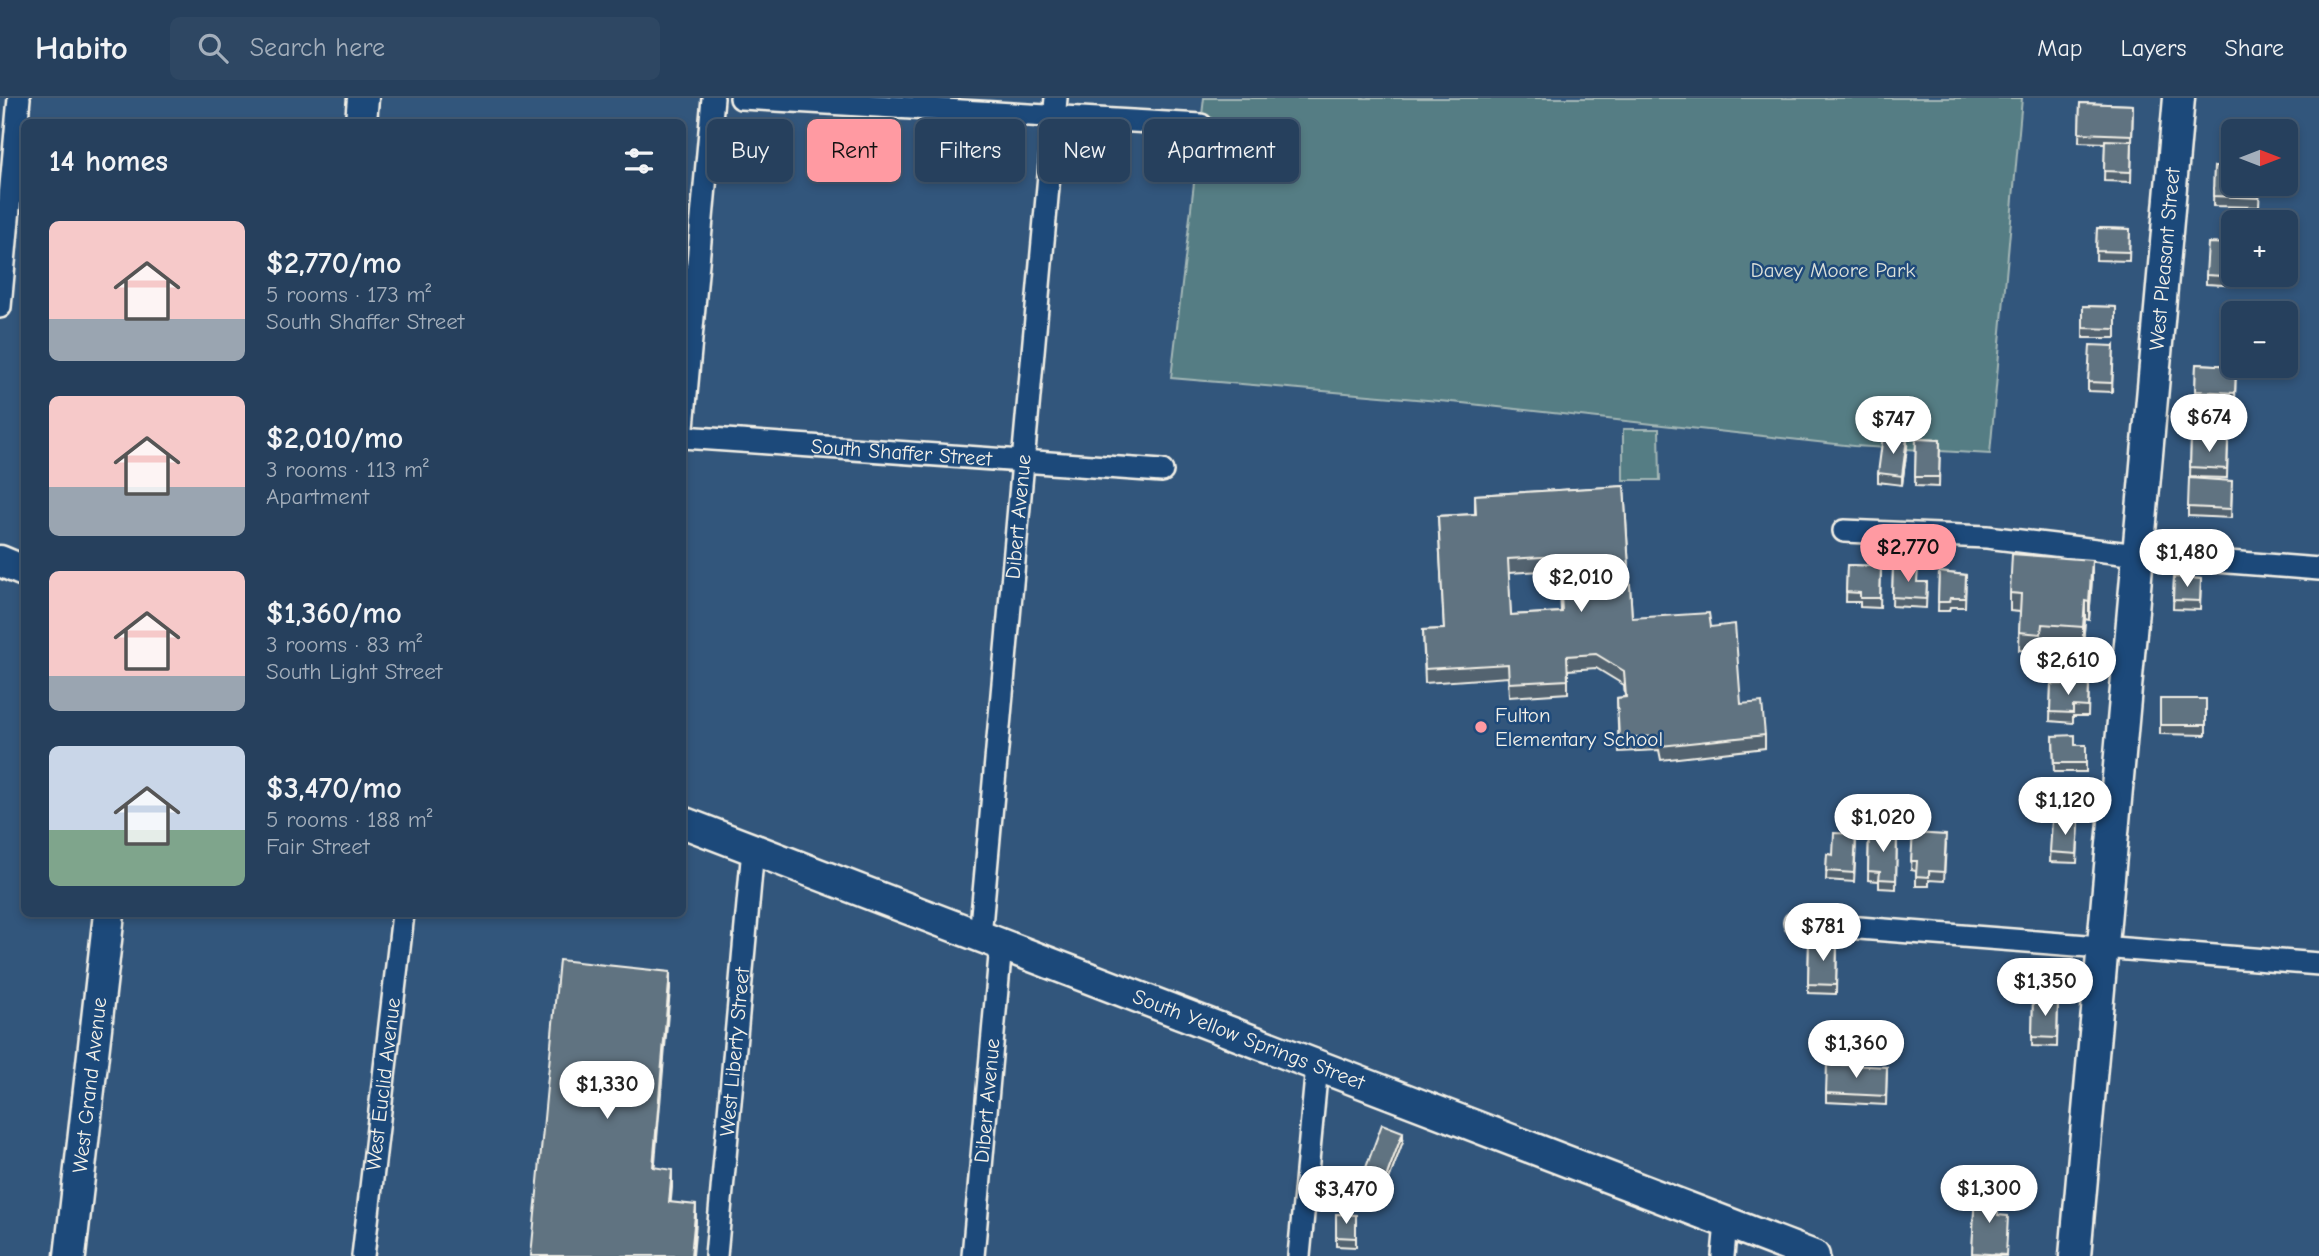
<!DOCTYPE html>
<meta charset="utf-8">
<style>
body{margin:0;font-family:"Comic Neue",sans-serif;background:#2e4763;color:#f1f3f6;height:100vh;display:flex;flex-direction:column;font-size:26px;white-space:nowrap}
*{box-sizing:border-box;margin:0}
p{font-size:23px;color:#a4afbc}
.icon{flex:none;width:38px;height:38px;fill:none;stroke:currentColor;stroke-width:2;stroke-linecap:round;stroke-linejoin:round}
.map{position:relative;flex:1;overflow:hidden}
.panel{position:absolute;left:21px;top:21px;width:665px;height:798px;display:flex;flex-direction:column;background:#26405d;border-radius:10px;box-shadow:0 4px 10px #0003,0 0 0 2px #425972}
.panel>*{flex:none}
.hud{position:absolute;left:707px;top:21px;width:665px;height:63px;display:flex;gap:14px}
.needle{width:46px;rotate:90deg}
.controls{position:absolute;left:2221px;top:21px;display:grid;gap:14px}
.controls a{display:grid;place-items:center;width:77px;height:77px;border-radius:10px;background:#26405d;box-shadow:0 4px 10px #0003,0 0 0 2px #425972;font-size:35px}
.price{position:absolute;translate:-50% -60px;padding:0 16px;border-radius:24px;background:#fff;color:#222;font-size:23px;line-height:46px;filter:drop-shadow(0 2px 4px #0008)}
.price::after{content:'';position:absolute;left:50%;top:42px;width:21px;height:16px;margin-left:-10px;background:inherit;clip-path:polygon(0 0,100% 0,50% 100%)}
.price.on{background:#ff9aa2;color:#111}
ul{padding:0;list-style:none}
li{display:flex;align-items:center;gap:21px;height:175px;padding:0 28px}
li span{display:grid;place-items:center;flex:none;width:196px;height:140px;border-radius:10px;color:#555}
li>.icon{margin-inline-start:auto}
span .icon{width:84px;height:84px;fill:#fffc;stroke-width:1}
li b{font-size:30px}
h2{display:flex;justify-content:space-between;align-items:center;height:84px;padding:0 28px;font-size:30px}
.tag{padding:0 24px;border-radius:10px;background:#26405d;box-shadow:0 4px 10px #0003,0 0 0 2px #425972;font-size:24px;line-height:63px}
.tag.on{background:#ff9aa2;color:#111}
header{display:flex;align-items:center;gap:42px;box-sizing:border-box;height:98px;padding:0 35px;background:#26405d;border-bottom:2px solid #425972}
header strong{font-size:33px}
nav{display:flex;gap:38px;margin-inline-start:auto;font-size:24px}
.search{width:490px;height:63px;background:#2e4763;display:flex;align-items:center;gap:18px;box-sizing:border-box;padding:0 24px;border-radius:10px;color:#a4afbc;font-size:26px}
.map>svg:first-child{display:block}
</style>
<header>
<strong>Habito</strong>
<div class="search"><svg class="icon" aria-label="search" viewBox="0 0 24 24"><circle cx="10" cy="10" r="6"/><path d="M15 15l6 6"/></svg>Search here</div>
<nav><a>Map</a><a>Layers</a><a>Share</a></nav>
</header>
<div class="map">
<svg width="2319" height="1158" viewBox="0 0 2319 1158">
<rect width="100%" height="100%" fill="#32567c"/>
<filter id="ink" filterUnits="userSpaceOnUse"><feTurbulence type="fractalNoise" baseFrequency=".0143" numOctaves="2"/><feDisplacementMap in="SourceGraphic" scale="14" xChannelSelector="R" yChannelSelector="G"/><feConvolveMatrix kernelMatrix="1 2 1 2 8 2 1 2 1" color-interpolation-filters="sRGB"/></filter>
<g filter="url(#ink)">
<path fill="#547d84" stroke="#a4b7b6" stroke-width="2" d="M1204,0h818l-32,356 -136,-8 -392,-43 -291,-25z
M1623,331h36l1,51h-37z"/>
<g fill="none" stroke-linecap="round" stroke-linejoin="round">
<defs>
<g id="street">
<path d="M741,0l460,27"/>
<path d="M0,209l19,-209"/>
<path id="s1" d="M683,339l479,34"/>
<path d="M682,340l31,-340"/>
<path d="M1844,433l143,6 151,18 181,14"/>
<path d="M1795,825l524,41"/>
<path id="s2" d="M980,839l76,-839"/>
<path id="s3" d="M363,1158l40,-342"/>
<path id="s4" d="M716,1158l37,-407"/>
<path id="s5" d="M973,1158l28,-311"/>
<path d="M1299,1158l18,-190"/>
<path d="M1723,1158l3,-34"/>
</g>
<g id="secondary">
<path d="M361,24l2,-24"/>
<path d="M0,463l24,10"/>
<path id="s6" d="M682,724l1132,434"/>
<path id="s7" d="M70,1158l39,-342"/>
<path id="s8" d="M2075,1158l104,-1158"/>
</g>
</defs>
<use href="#street" stroke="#f4f1e8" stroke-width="26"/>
<use href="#secondary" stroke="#f4f1e8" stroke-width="35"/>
<use href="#street" stroke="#1f4a7a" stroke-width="21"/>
<use href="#secondary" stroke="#1f4a7a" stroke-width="30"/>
</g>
<path fill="#53636f" stroke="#f4f1e8" stroke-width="2" fill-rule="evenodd" d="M2080,5l53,2 -2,77 -27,-1 1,-38 -26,-1z
M2214,69l46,17 -1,23 -46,-1z
M2097,130l33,1 -1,32 -33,-1z
M2206,177h53v12l-53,-3z
M2083,208l33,1v31h-33z
M2114,248l-2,46 -24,-1v-9z
M2196,266l40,2 -1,36 -40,-1z
M1916,341l24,1 -1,47 -24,-1z
M2191,341l37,2 -1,37 -37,-1z
M1907,349l-5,38 -24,-3v-9z
M1624,388l8,132 79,9 30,77 24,31v13l-104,12 -2,-10 -40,2 -2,-54 8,-1 -1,-12 -28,-17 -28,2v23l-59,4 -1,-20 -83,6 -2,-53 21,-1 -6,-113 37,-2v-19zM1559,472l2,42 -50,3 -3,-42z
M2232,392l-1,28 -43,-2v-9z
M1847,467l34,1 -1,42 -20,-1v-5h-14z
M1893,470l25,14h9l-1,26 -34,-2z
M1939,474l27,3 -1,32h-15l-1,4h-11z
M2174,479l27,2 -1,31 -27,-1z
M2092,480l-3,42 -4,-1 -2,26 -41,-3 -1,10 -22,-2 1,-38 -10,-1v-18z
M2051,586l38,1 -1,31h-15v7l-23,-2z
M2160,601h46v36l-46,-1z
M2053,638l22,9h11v27h-32z
M2052,723l27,1 -2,41 -27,-1z
M1869,733l28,1 -1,57 -17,-1v-7l-11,-1z
M1913,735l33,11 -2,37 -15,-1v6h-13v-15l-5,-1z
M1856,745l-2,39 -28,-2 1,-26 6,1z
M1809,843h28l-1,53 -28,-1z
M2033,901l25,1 -1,47 -25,-1z
M1887,969l-1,38 -60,-3v-9z
M1403,1043l-18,49 -21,-8v-9z
M1975,1092l24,25 7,41h-34z
M1336,1116l20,1v32l-20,-1z"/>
<path fill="#43505a" stroke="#f4f1e8" stroke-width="2" d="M1907,340v9l-5,38v-9z
M2092,462v18l-3,42v-18z
M2085,503v18l-2,26v-18z
M670,874v18l-17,195v-18z
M1403,1034v9l-18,49v-10z
M672,1072v18l-3,32v-18z
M696,1107v18l-3,33h-2z"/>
<path fill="#607381" stroke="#f4f1e8" stroke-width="2" fill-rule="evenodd" d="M2080,5l53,2 -1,30 -53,-2z
M2105,42l27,1 -1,31 -27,-1z
M2214,69l19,1v16h27l-1,14 -46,-2z
M2097,130l33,1 -1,23 -33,-1z
M2208,145l25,1v31h26v3l-53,-3z
M2083,208l33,1v22l-33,-1z
M2090,247l24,1 -2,37 -24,-1z
M2196,266l40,2 -1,27 -40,-2z
M1883,337l24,3 -5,38 -24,-3z
M1916,341l24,1 -1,37h-24z
M2191,341l37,2 -1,28 -37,-2z
M2189,380l43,3 -1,28 -43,-2z
M1624,388l8,132 77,-5 2,14 24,-3 6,80 21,-2 3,33 -104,11 -2,-10 -40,2 -2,-40 9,-1 -2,-26 -28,-17 -29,2 1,24 -59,3 -1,-19 -83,5 -2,-39 21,-1 -6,-113 38,-2 -1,-19zM1559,458l3,56 -51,3 -3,-56z
M2012,456l80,6 -3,42 -4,-1 -2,26 -41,-3 -1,10 -22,-2 2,-38 -11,-1z
M1847,467l34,1 -1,32h-20v-5l-14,-1z
M1893,470l25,1 -1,13h10l-1,17 -34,-2z
M1939,474l27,3 -1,23h-15l-1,4h-11z
M2174,479l27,2 -1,22 -27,-1z
M2051,586l38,1 -1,22 -15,-1v7l-23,-1z
M2160,601h46v26h-46z
M2075,637v10h11v18h-32l-1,-27z
M2052,723l27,1 -2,32 -27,-2z
M1869,733l28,1 -1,48 -17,-1 1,-7 -12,-1z
M1834,735l22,1 -2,39 -28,-2 1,-17 6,1z
M1913,735l33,2 -2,37 -15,-1v6l-13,-1 1,-15h-6z
M1809,843h28l-1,44 -28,-1z
M559,862l111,12 -17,195 19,3 -3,32 27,3 -5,51h-160z
M2033,901l25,1 -1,38 -25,-1z
M1827,966l60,3 -1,29 -60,-3z
M1382,1026l21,8 -18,48 -21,-7z
M1975,1092l24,1 -1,24 10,1 -2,39 -34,-2z
M1336,1116l20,1v23l-20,-1z"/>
</g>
<circle fill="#ff9aa2" stroke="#1f4a7a" stroke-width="2.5" cx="1481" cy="629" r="7"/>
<g text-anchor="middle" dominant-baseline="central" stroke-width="5" stroke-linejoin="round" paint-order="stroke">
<g font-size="21" fill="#f4f1e8" stroke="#1f4a7a">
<text stroke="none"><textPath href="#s8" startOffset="1001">West Pleasant Street</textPath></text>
<text stroke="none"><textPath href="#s1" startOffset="219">South Shaffer Street</textPath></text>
<text stroke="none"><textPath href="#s2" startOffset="422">Dibert Avenue</textPath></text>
<text stroke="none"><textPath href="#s6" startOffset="607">South Yellow Springs Street</textPath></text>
<text stroke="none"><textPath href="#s4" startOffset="205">West Liberty Street</textPath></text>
<text stroke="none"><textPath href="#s7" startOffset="172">West Grand Avenue</textPath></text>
<text stroke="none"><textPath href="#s3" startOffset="173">West Euclid Avenue</textPath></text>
<text stroke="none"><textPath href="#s5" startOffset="156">Dibert Avenue</textPath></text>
</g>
<g font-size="21" fill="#dce0d9" stroke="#1f4a7a">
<text x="1833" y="172">Davey Moore Park</text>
</g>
<g font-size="21" fill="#f4f1e8" stroke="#1f4a7a" text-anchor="start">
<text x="1495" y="617">Fulton<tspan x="1495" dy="24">Elementary School</tspan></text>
</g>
</g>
</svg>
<div class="controls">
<a><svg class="needle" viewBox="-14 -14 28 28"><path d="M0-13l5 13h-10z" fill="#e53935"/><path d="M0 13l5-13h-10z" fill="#a4afbc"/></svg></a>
<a>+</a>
<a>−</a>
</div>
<b class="price" style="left:2209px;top:356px">$674</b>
<b class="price" style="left:1893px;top:358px">$747</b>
<b class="price on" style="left:1908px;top:486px">$2,770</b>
<b class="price" style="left:2187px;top:491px">$1,480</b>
<b class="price" style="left:1581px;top:516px">$2,010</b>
<b class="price" style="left:2068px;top:599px">$2,610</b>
<b class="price" style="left:2065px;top:739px">$1,120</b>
<b class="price" style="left:1883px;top:756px">$1,020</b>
<b class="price" style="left:1823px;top:865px">$781</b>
<b class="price" style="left:2045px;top:920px">$1,350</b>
<b class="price" style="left:1856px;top:982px">$1,360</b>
<b class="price" style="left:607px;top:1023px">$1,330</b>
<b class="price" style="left:1989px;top:1127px">$1,300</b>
<b class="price" style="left:1346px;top:1128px">$3,470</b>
<div class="hud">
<a class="tag">Buy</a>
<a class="tag on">Rent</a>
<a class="tag">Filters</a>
<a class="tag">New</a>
<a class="tag">Apartment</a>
</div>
<section class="panel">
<h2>14 homes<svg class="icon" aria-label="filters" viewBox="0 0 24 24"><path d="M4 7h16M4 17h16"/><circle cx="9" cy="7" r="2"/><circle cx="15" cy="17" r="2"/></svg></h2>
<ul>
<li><span style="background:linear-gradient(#f6c9c9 70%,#9aa5b1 0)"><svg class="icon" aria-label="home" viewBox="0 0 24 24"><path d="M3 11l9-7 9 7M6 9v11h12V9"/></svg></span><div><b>$2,770/mo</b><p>5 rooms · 173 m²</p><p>South Shaffer Street</p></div></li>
<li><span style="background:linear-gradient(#f6c9c9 65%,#9aa5b1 0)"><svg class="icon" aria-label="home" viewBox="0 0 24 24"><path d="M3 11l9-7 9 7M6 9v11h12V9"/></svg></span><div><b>$2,010/mo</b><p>3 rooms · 113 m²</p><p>Apartment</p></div></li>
<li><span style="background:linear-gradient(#f6c9c9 75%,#9aa5b1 0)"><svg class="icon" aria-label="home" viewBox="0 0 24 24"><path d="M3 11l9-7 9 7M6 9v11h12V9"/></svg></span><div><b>$1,360/mo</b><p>3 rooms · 83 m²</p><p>South Light Street</p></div></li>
<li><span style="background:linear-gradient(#c9d6e8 60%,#7fa58c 0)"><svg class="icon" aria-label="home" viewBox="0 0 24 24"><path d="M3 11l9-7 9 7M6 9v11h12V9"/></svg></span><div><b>$3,470/mo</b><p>5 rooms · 188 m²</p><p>Fair Street</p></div></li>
</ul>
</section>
</div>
